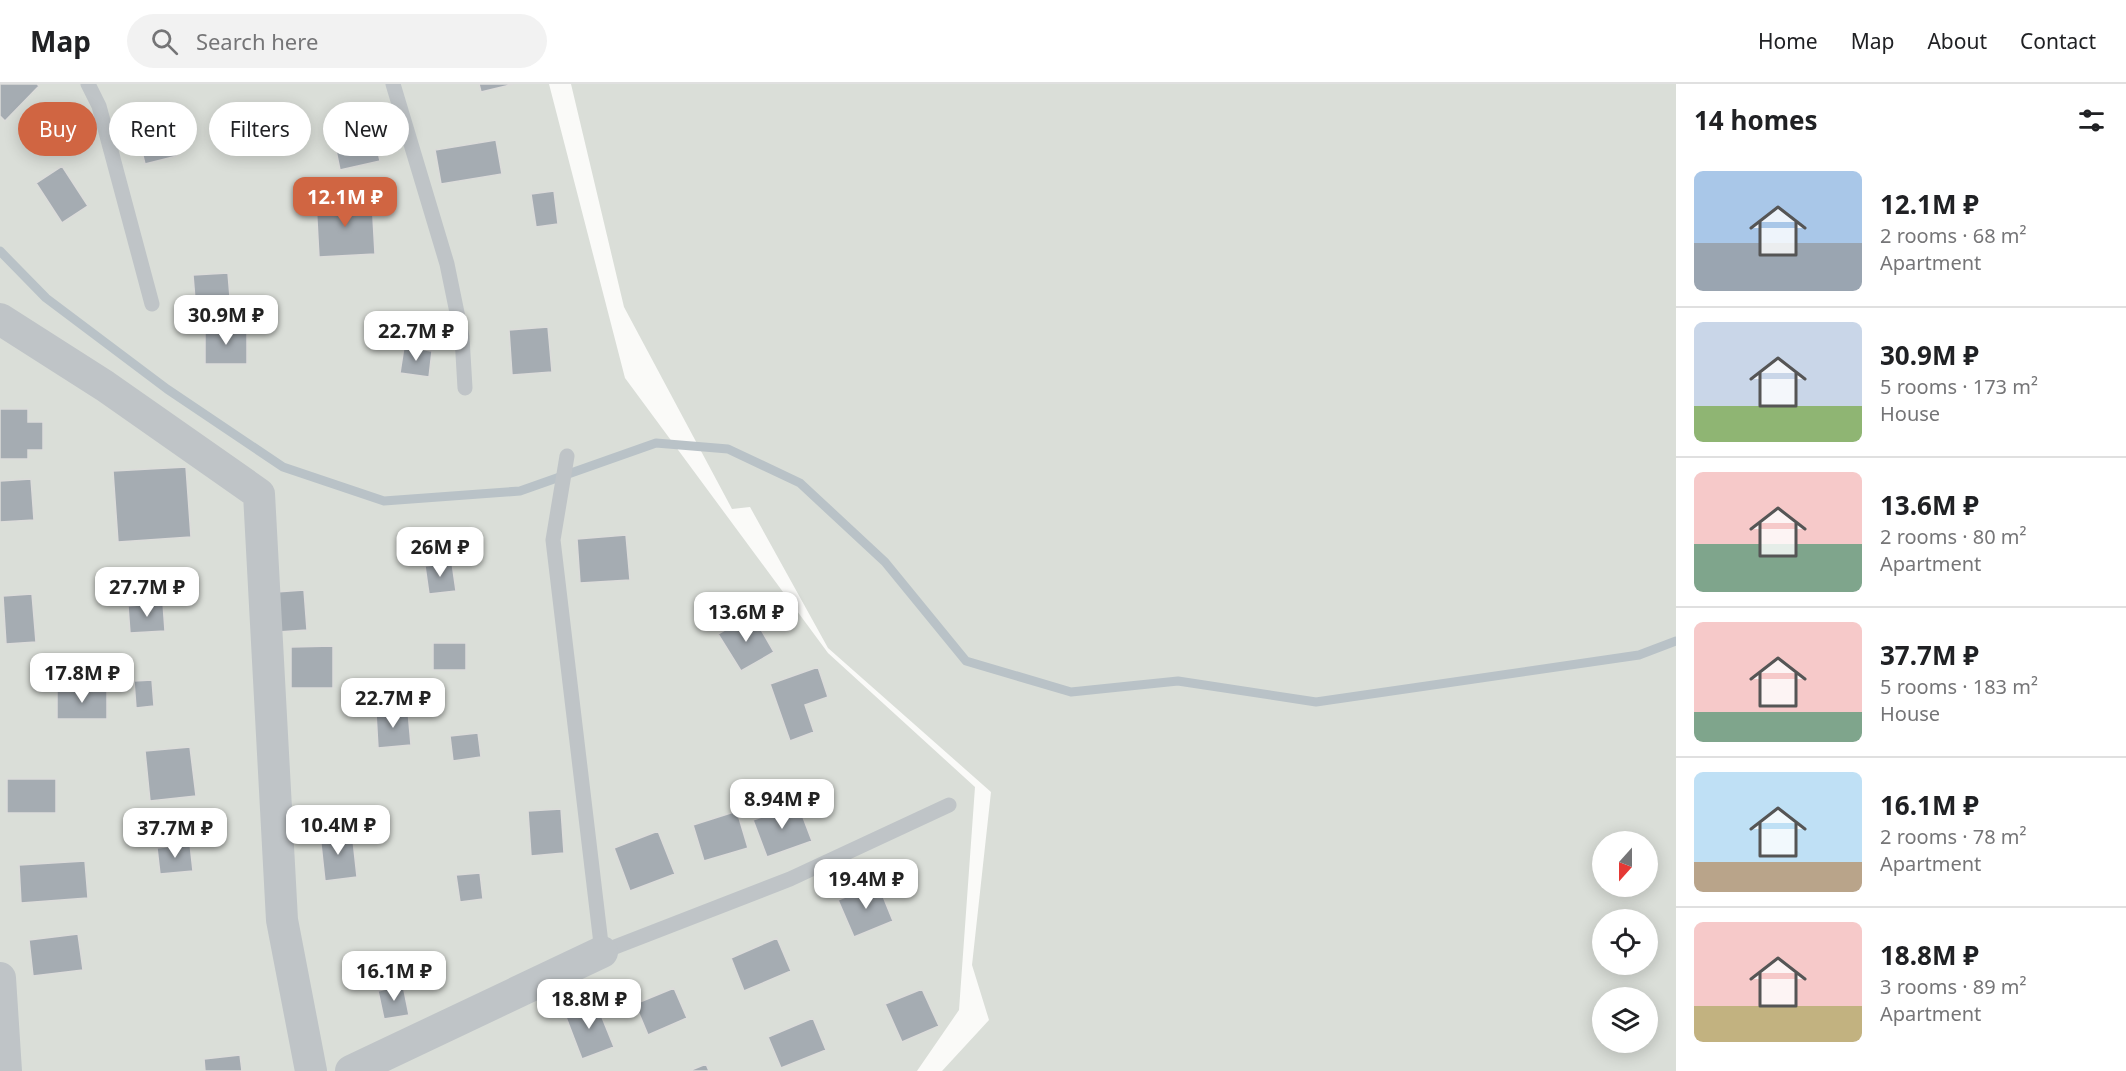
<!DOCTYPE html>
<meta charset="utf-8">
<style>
body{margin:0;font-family:"Noto Sans",sans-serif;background:#f2f2f2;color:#202124;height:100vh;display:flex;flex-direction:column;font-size:22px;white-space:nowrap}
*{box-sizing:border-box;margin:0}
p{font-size:20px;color:#757577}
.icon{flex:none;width:33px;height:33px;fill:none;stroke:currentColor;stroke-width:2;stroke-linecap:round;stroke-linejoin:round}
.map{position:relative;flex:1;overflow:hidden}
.sheet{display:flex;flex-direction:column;background:#fff;width:450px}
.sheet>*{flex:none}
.banner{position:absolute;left:18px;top:18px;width:570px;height:54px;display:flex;gap:12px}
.needle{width:39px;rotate:201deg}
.controls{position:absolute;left:1592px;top:747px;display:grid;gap:12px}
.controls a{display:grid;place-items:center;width:66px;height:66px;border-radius:50%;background:#fff;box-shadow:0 3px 15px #0003;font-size:30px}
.price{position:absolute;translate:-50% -51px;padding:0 14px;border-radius:12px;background:#fff;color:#222;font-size:20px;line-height:39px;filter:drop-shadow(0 2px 3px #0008)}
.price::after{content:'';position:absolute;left:50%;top:36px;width:18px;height:14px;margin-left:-9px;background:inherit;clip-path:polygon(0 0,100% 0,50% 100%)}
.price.selected{background:#d06542;color:#fff}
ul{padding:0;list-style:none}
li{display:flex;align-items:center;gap:18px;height:150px;padding:0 18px}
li+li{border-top:2px solid #e0e0e0}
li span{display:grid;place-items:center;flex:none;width:168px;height:120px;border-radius:9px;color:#555}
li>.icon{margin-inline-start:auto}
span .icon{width:72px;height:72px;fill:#fffc;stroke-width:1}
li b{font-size:26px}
h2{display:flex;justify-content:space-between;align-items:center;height:72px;padding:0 18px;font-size:26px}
.chip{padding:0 21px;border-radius:27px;background:#fff;box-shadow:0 3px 15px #0003;font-size:21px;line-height:54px}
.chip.selected{background:#d06542;color:#fff}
header{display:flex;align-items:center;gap:36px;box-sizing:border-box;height:84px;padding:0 30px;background:#fff;border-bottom:2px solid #e0e0e0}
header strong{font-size:28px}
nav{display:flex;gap:33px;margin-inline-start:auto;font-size:21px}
.search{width:420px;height:54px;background:#f2f2f2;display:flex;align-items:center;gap:15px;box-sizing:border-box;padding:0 21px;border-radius:33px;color:#757577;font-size:22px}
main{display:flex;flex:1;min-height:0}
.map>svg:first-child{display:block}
</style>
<header>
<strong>Map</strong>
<div class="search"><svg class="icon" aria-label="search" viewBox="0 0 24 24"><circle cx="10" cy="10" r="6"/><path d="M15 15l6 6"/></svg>Search here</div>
<nav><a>Home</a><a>Map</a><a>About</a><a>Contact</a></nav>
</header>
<main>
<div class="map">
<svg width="1676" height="987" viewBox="0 0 1676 987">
<rect width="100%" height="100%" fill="#fafaf8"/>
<path fill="#daded8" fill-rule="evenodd" d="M0,0h549l76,294 203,275 147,134 -16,223 -42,61h-917z
M571,0h1105v987h-734l47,-51 -17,-55 19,-173 -163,-144 -78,-141 -18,2 -108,-202zM1602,758h45v44h-45zM1602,836h45v44h-45zM1602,914h45v44h-45z"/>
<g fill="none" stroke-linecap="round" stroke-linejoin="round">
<path stroke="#b9c2c7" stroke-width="9" d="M0,167l46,47 121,91 116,78 101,34 136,-10 136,-48 72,6 72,34 85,79 81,99 105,31 107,-11 138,21 323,-47 37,-14"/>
</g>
<path fill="#a5acb2" stroke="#dcdcda" stroke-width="1.5" d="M0,0h37l2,2 -34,35 -5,-5z
M479,0h35l-33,8z
M371,34l9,43 -40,9 -9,-44z
M170,44l7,28 -32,8 -7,-28z
M496,56l6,34 -61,10 -6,-34z
M62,82l26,40 -26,17 -26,-40z
M554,107l4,33 -22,3 -5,-33z
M372,116l3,54 -56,3 -3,-55z
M228,189l3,36 -35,3 -3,-37z
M548,243l4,45 -40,3 -3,-45z
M205,244h42v36h-42z
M404,263l28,4 -3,26 -29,-4z
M0,325h28v13h15v28h-15v9h-28z
M186,383l5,70 -73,5 -5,-71z
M31,395l3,41 -34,2v-41z
M626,451l4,45 -50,3 -3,-44z
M452,479l4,28 -27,3 -4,-28z
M304,506l3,40 -29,2 -2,-40z
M32,510l4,48 -30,2 -3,-48z
M163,519l2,28 -35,2 -2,-27z
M752,530l22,38 -33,19 -23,-37z
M433,559h33v27h-33z
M333,562v42h-42v-41z
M818,583l10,30 -23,8 9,27 -24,9 -20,-57z
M152,596l2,26 -18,2 -2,-27z
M57,604l50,1v30h-50z
M408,627l3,34 -33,3 -2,-35z
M478,649l3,24 -28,4 -3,-25z
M190,663l6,49 -46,5 -5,-50z
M7,695h49v34h-49z
M798,720l14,37 -45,16 -14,-37z
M561,725l3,44 -33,3 -3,-45z
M737,727l11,37 -44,13 -11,-36z
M352,747l5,46 -32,4 -5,-46z
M658,747l17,43 -45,17 -16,-43z
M190,760l3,27 -33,3 -3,-26z
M85,777l3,37 -67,5 -2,-38z
M480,789l3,26 -23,3 -4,-27z
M878,800l15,37 -39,16 -16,-37z
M78,850l5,36 -50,6 -4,-36z
M777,854l14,33 -47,20 -13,-33z
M403,901l6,30 -25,4 -6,-28z
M674,904l13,30 -39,17 -13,-31z
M922,905l17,37 -37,16 -17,-38z
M595,916l19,47 -32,12 -18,-47z
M813,934l13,32 -45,18 -13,-31z
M240,971l2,16h-37l-1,-12z
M706,980l3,7h-20z"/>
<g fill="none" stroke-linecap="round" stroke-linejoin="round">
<path stroke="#bfc4c7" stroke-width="15" d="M88,0l11,22 53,198
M393,0l54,180 15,73 3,51
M567,372l-14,84 49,412 188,-73 159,-74"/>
<path stroke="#bfc4c7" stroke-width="32" d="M0,235l105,67 154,108 23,426 29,151
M0,894l6,93
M351,987l251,-119"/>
</g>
</svg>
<div class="controls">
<a><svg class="needle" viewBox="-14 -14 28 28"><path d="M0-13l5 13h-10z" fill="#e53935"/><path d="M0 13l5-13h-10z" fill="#757577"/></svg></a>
<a><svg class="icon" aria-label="locate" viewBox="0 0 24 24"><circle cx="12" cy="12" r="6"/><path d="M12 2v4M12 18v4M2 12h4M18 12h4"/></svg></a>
<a><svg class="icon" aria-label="layers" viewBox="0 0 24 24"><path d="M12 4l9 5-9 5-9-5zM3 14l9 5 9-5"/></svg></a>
</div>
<b class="price selected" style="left:345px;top:144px">12.1M ₽</b>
<b class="price" style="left:226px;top:262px">30.9M ₽</b>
<b class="price" style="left:416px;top:278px">22.7M ₽</b>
<b class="price" style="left:440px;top:494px">26M ₽</b>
<b class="price" style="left:147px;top:534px">27.7M ₽</b>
<b class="price" style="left:746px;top:559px">13.6M ₽</b>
<b class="price" style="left:82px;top:620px">17.8M ₽</b>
<b class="price" style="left:393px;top:645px">22.7M ₽</b>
<b class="price" style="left:782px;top:746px">8.94M ₽</b>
<b class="price" style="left:338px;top:772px">10.4M ₽</b>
<b class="price" style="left:175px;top:775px">37.7M ₽</b>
<b class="price" style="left:866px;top:826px">19.4M ₽</b>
<b class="price" style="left:394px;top:918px">16.1M ₽</b>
<b class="price" style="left:589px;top:946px">18.8M ₽</b>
<div class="banner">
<a class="chip selected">Buy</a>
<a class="chip">Rent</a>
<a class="chip">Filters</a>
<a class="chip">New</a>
</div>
</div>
<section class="sheet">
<h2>14 homes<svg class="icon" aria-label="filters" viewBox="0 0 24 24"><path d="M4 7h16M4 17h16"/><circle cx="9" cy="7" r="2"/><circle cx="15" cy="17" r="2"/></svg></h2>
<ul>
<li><span style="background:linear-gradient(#a9c7e8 60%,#9aa5b1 0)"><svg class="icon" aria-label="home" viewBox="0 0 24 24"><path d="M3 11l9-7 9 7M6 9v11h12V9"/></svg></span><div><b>12.1M ₽</b><p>2 rooms · 68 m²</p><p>Apartment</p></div></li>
<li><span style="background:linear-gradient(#c9d6e8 70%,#8fb573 0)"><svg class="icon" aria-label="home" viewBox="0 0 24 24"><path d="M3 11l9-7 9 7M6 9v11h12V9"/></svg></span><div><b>30.9M ₽</b><p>5 rooms · 173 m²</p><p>House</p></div></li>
<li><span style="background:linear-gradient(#f6c9c9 60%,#7fa58c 0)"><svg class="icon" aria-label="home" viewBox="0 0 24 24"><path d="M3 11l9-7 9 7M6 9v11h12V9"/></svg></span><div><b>13.6M ₽</b><p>2 rooms · 80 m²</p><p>Apartment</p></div></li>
<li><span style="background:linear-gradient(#f6c9c9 75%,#7fa58c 0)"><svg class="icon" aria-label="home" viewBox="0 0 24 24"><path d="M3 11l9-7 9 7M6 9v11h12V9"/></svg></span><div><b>37.7M ₽</b><p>5 rooms · 183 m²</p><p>House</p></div></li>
<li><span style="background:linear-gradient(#bfe0f5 75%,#b9a48a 0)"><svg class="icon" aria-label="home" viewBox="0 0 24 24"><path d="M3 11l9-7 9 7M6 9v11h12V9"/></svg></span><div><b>16.1M ₽</b><p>2 rooms · 78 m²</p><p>Apartment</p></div></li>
<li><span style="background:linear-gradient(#f6c9c9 70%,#c2b280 0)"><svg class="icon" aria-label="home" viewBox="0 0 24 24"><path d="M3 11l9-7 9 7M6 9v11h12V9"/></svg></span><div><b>18.8M ₽</b><p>3 rooms · 89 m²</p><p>Apartment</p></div></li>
</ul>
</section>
</main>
